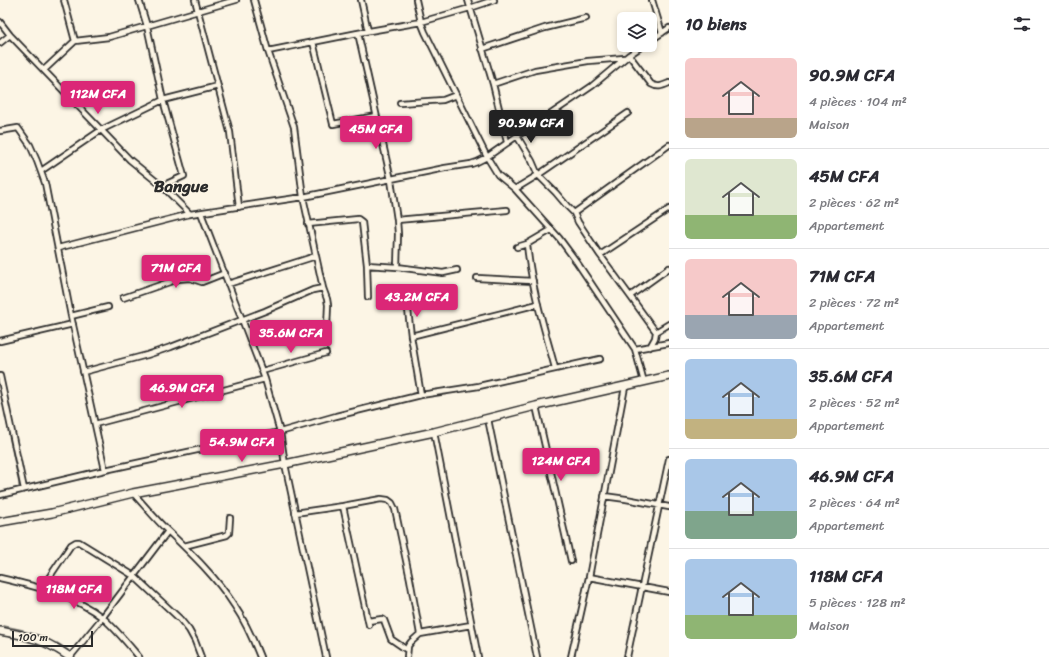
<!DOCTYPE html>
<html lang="fr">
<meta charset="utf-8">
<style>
body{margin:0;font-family:Sriracha,sans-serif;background:#f7f7f7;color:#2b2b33;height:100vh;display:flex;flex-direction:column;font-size:15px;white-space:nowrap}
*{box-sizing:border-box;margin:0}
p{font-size:13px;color:#7c7c81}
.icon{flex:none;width:22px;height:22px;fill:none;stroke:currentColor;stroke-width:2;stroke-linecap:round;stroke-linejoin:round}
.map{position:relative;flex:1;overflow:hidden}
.side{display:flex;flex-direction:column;background:#fff;width:380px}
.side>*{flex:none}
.fabs{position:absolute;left:617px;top:12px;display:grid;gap:8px}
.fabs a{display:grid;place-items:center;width:40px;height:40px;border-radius:6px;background:#fff;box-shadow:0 2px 6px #0003;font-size:20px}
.scale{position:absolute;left:12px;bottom:10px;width:81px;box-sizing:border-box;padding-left:4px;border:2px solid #2b2b2b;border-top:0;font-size:11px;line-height:14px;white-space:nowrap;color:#2b2b2b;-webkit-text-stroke:3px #fcf5e5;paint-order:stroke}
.price{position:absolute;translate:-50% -34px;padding:0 9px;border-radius:4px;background:#db2777;color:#fff;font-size:13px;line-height:26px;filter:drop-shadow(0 1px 2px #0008)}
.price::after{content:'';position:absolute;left:50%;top:24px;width:12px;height:9px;margin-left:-6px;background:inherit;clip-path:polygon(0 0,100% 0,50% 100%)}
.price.active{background:#222;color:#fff}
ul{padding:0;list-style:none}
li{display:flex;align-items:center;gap:12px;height:100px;padding:0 16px}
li+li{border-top:1px solid #e1e1e2}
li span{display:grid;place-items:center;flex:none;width:112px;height:80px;border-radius:6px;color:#555}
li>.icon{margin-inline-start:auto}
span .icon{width:48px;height:48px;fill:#fffc;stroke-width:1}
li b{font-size:17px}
h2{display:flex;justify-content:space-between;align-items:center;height:48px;padding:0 16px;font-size:17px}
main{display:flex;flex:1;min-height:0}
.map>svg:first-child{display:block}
</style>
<main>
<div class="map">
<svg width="669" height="657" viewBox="0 0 669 657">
<rect width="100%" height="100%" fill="#fcf5e5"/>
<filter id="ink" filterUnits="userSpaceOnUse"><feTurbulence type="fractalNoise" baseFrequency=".025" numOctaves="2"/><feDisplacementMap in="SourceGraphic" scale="8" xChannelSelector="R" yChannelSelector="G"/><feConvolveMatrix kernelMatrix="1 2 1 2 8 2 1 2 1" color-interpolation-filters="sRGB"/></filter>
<g filter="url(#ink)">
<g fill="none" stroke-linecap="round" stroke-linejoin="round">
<path stroke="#7d7b74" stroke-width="1.5" d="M7,417l2,18 10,48v5
M12,516l13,-3
M6,518l5,-2
M4,626l19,4
M57,643l11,7"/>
<defs>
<path id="street" d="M64,0l11,41
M139,0l8,26 16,74 21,76 -22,10
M195,0l35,132 9,75
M361,0l7,31
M468,0l25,84 14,58
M494,0l-24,8 -49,14 4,10 62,125 11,18 17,14 23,-14 90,-62
M652,0l10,33
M0,22l10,13 120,125 32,26 28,28
M358,33l33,147 6,40 1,14 -1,33
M650,41l19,-13
M313,42l20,82 43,-8
M0,43l10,-8
M482,49l63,-21 41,-10
M268,51l90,-18 63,-11 -5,-22
M629,55l22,29c7,4 11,2 18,-1
M44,70l31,-29 34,-4 127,-37
M493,84l42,-14 53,-9 36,-3
M400,103l43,-3 13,-5
M0,131l18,-3 12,17 7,16 8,22 26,133 34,154
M517,136l15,25 6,14 18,18 11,13 7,7 4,9 22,33 30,41
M41,171l60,-41 62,-30 55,-14
M515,189l44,49 17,23 59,88 9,33
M201,213l64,166 15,53 5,32 41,193
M574,213l95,-68
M397,220l110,-10
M308,224l50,-5 4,3 5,43 1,32
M527,244c4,42 17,83 28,124
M517,247l10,-3 24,-14
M58,248l132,-34 113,-17 142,-29 26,-4 6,-2 10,-5 30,-21 22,-14 53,-36 37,-31 15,-10
M600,255l69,-46
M367,265l30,2 46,6 14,-3
M477,278l56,3
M228,284l88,-28
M323,288l4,11 1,6 -1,23
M123,298l55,-19 12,-1 12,4 23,-9
M407,301l4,35 10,59
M71,316l37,-9
M656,332l13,-8
M411,336l127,-32
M0,341l73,-17
M650,347l5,-9 1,-6 -26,-36 39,-28
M635,349l34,-6
M262,371l64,-18
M83,372l64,-17 24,-8 94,-36 48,-21 10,-2 -20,-91 -9,-70 -26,-76 -14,-51
M0,376l24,113
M536,406l35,155
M488,419l49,238
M95,424l170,-45
M434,432l44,225
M133,493c12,13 23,27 36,39 23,22 47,45 65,73 11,16 19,34 26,52
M0,495l105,-25 175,-38 56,-16 85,-21 58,-9 121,-27
M604,496l22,3 43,8
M343,506l26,119
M295,513l48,-7 38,-7 7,1 4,3 3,6 15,70 10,55
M184,546l43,-11 2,-2 1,-15
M589,577l80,15
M0,578c35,8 74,17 103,40 13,11 25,26 36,39
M42,588l29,-43 5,-3h3l55,34 46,43 9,11 6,11 6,16
M368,621l14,-2 2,1 7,19 16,11
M70,657l32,-39 66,-87
M407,657l1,-11 3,-4 9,-8 51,-9
M571,657l18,-80 36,-190
M627,657l42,-198"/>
<path id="secondary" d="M0,522l52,-9 81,-20 152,-29 149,-32 102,-26 133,-30
M0,631c9,2 19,3 28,6 15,3 29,11 42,20"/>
</defs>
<use href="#street" stroke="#2b2b2b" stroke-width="8"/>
<use href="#secondary" stroke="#2b2b2b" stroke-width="10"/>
<use href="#street" stroke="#fcf5e5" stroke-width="4.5"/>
<use href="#secondary" stroke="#fcf5e5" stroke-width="7"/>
</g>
</g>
<g text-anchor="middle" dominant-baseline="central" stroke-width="3" stroke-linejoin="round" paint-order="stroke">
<g font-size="17" font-weight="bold" fill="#2b2b2b" stroke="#fcf5e5">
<text x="181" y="186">Bangue</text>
</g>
</g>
</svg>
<div class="fabs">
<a><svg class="icon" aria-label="layers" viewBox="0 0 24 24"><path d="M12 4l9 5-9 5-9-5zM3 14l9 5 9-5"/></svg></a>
</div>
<div class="scale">100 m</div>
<b class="price" style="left:98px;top:115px">112M CFA</b>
<b class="price active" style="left:531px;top:144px">90.9M CFA</b>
<b class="price" style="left:376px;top:150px">45M CFA</b>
<b class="price" style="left:176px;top:289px">71M CFA</b>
<b class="price" style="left:417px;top:318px">43.2M CFA</b>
<b class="price" style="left:291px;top:354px">35.6M CFA</b>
<b class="price" style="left:182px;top:409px">46.9M CFA</b>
<b class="price" style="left:242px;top:463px">54.9M CFA</b>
<b class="price" style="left:561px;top:482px">124M CFA</b>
<b class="price" style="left:74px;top:610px">118M CFA</b>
</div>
<section class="side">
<h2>10 biens<svg class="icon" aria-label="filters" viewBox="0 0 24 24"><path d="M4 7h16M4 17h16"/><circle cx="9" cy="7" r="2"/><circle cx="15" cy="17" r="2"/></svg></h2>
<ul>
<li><span style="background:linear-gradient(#f6c9c9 75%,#b9a48a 0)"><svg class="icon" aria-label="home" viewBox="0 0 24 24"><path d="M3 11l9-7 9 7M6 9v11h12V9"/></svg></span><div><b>90.9M CFA</b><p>4 pièces · 104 m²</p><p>Maison</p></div></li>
<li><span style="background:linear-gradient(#dfe7d0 70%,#8fb573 0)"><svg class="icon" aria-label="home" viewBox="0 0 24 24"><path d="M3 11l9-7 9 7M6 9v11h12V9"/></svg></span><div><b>45M CFA</b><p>2 pièces · 62 m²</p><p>Appartement</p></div></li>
<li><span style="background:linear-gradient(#f6c9c9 70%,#9aa5b1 0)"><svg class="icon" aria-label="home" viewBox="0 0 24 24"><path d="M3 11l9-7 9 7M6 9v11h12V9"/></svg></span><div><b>71M CFA</b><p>2 pièces · 72 m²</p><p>Appartement</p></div></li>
<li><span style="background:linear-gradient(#a9c7e8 75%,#c2b280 0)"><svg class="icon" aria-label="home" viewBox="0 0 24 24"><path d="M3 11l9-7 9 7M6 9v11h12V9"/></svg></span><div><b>35.6M CFA</b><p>2 pièces · 52 m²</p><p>Appartement</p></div></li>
<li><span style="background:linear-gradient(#a9c7e8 65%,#7fa58c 0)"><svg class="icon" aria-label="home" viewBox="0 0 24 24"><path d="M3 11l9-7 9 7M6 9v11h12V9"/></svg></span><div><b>46.9M CFA</b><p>2 pièces · 64 m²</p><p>Appartement</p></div></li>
<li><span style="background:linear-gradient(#a9c7e8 70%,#8fb573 0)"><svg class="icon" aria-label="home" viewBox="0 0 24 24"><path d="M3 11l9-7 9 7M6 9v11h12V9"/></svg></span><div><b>118M CFA</b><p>5 pièces · 128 m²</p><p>Maison</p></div></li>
</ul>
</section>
</main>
